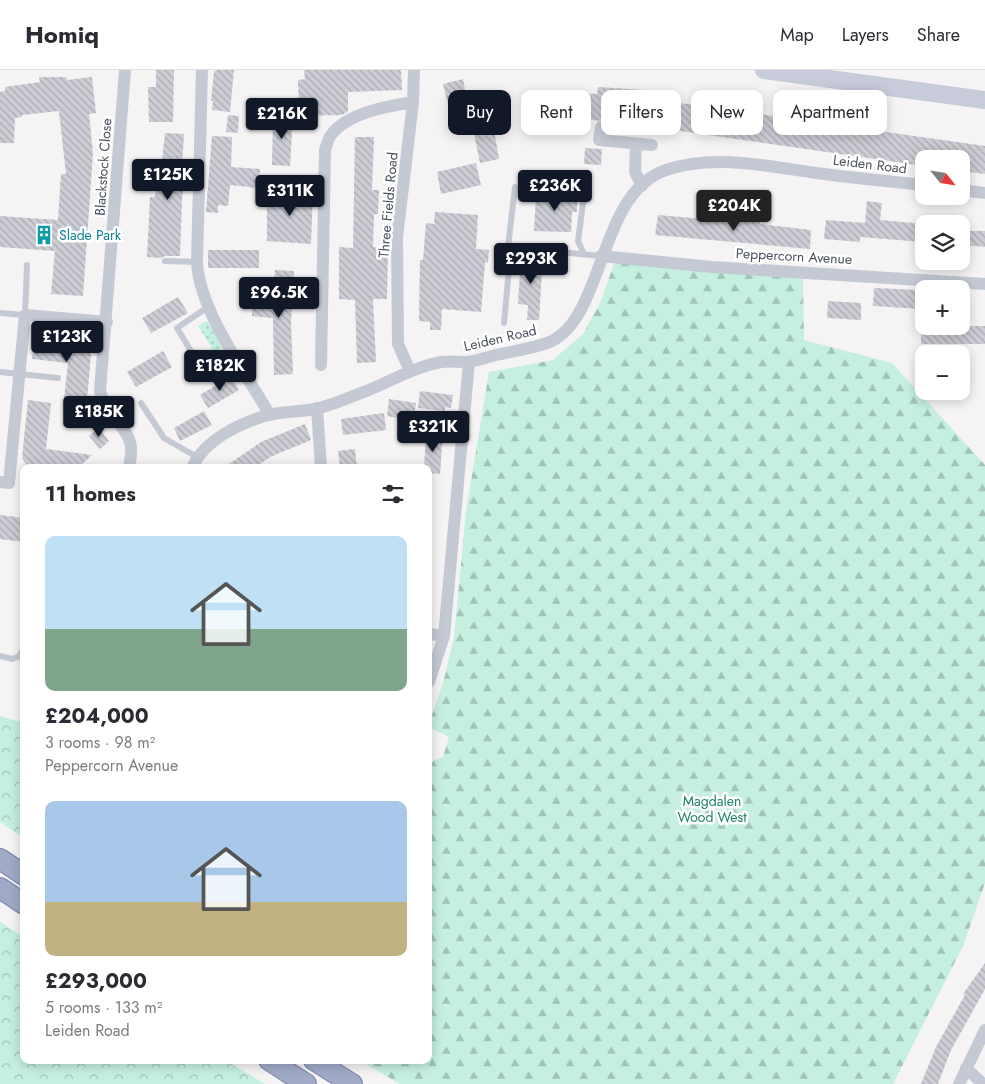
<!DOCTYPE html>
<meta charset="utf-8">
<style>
body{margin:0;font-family:Jost,sans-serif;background:#f2f2f3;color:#2b2b33;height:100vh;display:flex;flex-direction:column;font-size:19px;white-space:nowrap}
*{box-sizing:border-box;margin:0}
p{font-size:16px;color:#7c7c81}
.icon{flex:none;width:28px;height:28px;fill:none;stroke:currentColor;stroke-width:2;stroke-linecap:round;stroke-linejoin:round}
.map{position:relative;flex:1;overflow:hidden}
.side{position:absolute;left:20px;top:394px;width:412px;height:600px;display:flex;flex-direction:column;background:#fff;border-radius:10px;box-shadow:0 2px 12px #0003}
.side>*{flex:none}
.guide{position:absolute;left:448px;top:20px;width:462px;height:45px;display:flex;gap:10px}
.needle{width:32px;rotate:120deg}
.tools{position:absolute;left:915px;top:80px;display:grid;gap:10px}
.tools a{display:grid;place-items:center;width:55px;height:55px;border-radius:10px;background:#fff;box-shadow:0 2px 12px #0003;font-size:25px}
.price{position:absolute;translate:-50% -42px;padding:0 11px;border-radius:5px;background:#111827;color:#fff;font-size:16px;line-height:32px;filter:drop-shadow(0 1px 2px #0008)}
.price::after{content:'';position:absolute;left:50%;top:30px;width:15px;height:11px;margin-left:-8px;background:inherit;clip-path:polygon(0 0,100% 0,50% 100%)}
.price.on{background:#222;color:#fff}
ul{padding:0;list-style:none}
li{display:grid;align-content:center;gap:10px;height:265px;padding:0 25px}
li span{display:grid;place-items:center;height:155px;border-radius:10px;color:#555}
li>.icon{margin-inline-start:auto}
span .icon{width:90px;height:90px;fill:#fffc;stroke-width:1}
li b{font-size:21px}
h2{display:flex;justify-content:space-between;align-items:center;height:60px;padding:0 25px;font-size:21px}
.chip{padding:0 18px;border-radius:10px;background:#fff;box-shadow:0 2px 12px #0003;font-size:18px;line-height:45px}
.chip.on{background:#111827;color:#fff}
header{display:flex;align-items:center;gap:30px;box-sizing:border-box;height:70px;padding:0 25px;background:#fff;border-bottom:1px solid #e1e1e2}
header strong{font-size:24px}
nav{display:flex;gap:28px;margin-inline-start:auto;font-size:18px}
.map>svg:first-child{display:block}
</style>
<header>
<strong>Homiq</strong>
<nav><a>Map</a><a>Layers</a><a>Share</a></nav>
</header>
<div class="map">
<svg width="985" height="1014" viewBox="0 0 985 1014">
<defs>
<pattern id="grass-dots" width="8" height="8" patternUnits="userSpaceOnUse" patternTransform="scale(1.25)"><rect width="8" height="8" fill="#c5efdf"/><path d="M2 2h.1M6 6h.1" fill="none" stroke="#a2c4b8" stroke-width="1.8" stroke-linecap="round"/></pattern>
<pattern id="forest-firs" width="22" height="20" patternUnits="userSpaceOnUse" patternTransform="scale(1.25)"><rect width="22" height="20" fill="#c5efdf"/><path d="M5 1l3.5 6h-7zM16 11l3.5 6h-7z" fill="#a2c4b8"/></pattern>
<pattern id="park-crowns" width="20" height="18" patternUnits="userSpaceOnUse" patternTransform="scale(1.25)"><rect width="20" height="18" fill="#c5efdf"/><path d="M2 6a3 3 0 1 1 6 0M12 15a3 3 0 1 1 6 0" fill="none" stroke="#a2c4b8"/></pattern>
<pattern id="building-back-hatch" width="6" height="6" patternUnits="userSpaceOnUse" patternTransform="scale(1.25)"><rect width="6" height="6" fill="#cdced5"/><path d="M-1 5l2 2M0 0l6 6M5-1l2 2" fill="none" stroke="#a8aab0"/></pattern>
</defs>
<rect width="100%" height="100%" fill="#f5f3f3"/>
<path fill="url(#grass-dots)" d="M207,251l16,27 -8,5 -17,-27z"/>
<path fill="url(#forest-firs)" d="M615,191l188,18 1,61 88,23 93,102v418l-22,63 -70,138h-493l-41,-24h70v-289l4,-10 10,-4 6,-20 -20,-10v-3l14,-41 11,-45 12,-126 23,-140 64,-12 30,-26 17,-31z"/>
<path fill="url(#park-crowns)" d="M0,646l24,7v115l-24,-16z
M0,852l24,15v123h201l40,24h-265z"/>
<path fill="url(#building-back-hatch)" d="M156,0h18l-1,52h-24l-1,-35h8z
M217,0h17l-4,42 -18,-2 1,-9h-2l3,-29z
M304,0h97l1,20 -54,2v19l-6,4 -43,1 -1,-36 7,-1z
M39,7h27l1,3 25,-3 4,36 -7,1 4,39 -10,143 -32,-2 4,-43 -55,-4v-31l58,4 3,-46h5l-7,-63 -37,4v2l-7,1 -1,25h-14v-51l5,-1v-4l35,-5z
M463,9l7,38 -18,4 -9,-37z
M598,17l46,3 8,2v7l333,47v28l-24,-3v-12h-37v7l-264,-38 1,-11 -45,-3v8l-36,-3 -2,15 -36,-9v2l-11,-1 4,-35 62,3z
M228,45l11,1 -1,17 -12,-1z
M273,45l20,1 -3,50 -18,-1z
M492,49l7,40 -19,4 -8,-40z
M165,63l19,1 -2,31h4l-4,34 -2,57h-15l-4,2 -14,-1 3,-60h5l3,-36 4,1z
M212,66l20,1 -1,30 29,2 -2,19 -28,-3 -2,21 -10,-1v8l-12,-1z
M355,67h19l-2,53h7l-1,24h-4l-1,33h15l-1,52h-14l3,63 -19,1 -2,-63 -16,-1v-52l14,1z
M585,78l17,1 -1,16 -17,-1z
M476,93l5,22 -40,9 -4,-22z
M267,122h46l-2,52 -44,-3z
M536,124l41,1v17h-5l-1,20 -37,-1z
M867,131l15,2 -2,17 44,4v18l-64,-5v5l-36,-3 2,-19 39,3z
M435,142l43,3 -2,34 13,1 -1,13 -3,-1 -4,50 -39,-3 -1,21h-11v-8l-11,-1 1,-61h3l3,-37 8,1z
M658,145l79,7 1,-5 22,1v6l51,6 -1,19 -155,-14z
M961,161h24v16l-24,-2z
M208,180h51v18h-51z
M531,184l12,1 -4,65h-12l1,-15 -10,-1 2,-32h-2v-11h13z
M275,200l19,1 -3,52 2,51 -19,1 -1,-57 -21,-2v-20l21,1z
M874,218l48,2 -1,19 -48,-3z
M178,227l10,16 -37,20 -9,-15z
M828,231l33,2v17l-34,-2z
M921,256h64v18h-64z
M35,267l44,4 12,14 -4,45 -23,-2 4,-35 -36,-4z
M163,281l9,16 -36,20 -9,-15z
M231,306l8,14 -31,18 -8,-13z
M420,321l33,4 -2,13 -6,-1v4l-27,-3z
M389,329l27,4 -3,18 -26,-5z
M28,330l23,3 -5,46 46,6 -14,13h-49l-7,-10z
M204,341l8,14 -32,16 -6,-13z
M384,343l2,17 -43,5 -2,-16z
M305,354l6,16 -41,17 -16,11h-31l38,-26z
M98,358l11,13 -9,8 -11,-13z
M426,363l17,1 -3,40 -11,-1v-5h-5z
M355,379l2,19h-17l-2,-17z
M0,445l24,3v24l-24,-3z
M985,893v26l-34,61 -13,34h-17l15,-37 29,-52 -2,-1z"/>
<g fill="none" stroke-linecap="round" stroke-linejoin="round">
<defs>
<path id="trunk" d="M0,789l24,16
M0,818l24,16
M269,990l37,24
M314,990l38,24"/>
</defs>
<use href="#trunk" stroke="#7884aa" stroke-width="22"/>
<path stroke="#c5c9d3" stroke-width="6" d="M515,117l-7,60 93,9
M584,184l-6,-13 8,-60
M165,191l32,1
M0,243l25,2 2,-50
M504,253l7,-76
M194,286l-17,-28 31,-21
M0,302l58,6
M141,333l23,35 33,19
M0,586l12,3 11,-4"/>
<path stroke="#c5c9d3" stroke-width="12" d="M125,0l-25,321c5,22 29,37 31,56 1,7 -1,14 -2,21
M202,0l-5,192c2,48 48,110 73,153
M601,57l-2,13 53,5
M636,74l-1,28 7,14
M961,120l24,3
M601,186l111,11 273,17
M321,295l4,-215c2,-5 3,-11 6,-15 16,-22 57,-29 82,-33
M410,301l-12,-27 -1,-106 16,-136 1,-32
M317,338l4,60
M192,398c12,-28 48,-45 76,-53 15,-4 32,-3 47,-6 14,-3 28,-9 41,-14 29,-10 54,-27 85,-33 8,-1 17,0 26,0 10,-1 20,-5 29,-7 18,-4 34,-6 51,-12 59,-22 49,-149 119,-173 48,-16 101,-4 150,3 36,5 72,8 108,12
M0,412l9,1 16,-168 82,7
M429,564l15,2
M23,585h1
M429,612l15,-46 25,-274
M966,998l17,16
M959,1014l26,-54"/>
<path stroke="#c7cbda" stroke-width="18" d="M764,0l221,30"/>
<use href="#trunk" stroke="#a0aac6" stroke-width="20"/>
</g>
<defs>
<symbol id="building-bare" viewBox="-9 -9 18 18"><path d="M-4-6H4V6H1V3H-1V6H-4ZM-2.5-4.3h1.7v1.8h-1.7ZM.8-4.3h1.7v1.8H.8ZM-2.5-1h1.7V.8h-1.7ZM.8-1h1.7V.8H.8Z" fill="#0f9aa8" stroke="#fff" stroke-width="2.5" paint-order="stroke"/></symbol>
</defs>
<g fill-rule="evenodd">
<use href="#building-bare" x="30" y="151" width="28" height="28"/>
</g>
<g text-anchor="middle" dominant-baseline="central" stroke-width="5" stroke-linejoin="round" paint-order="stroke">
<g font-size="14" fill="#4b5160" stroke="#fff">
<text transform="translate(870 94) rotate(7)">Leiden Road</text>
<text transform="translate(103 97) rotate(-86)">Blackstock Close</text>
<text transform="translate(388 135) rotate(-85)">Three Fields Road</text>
<text transform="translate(794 186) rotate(3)">Peppercorn Avenue</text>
<text transform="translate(500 268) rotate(-13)">Leiden Road</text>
</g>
<g font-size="14" fill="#0d838f" stroke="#fff" text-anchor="start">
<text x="59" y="165">Slade Park</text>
</g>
<g font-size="14" fill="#1c8066" stroke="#fff">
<text x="712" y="731">Magdalen<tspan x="712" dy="16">Wood West</tspan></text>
</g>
</g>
</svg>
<div class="tools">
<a><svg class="needle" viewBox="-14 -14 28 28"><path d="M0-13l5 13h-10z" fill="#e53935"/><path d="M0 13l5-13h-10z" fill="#7c7c81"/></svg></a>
<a><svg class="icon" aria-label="layers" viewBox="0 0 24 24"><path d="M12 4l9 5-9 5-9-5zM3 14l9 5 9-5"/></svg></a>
<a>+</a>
<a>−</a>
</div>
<b class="price" style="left:282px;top:70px">£216K</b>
<b class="price" style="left:168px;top:131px">£125K</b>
<b class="price" style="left:555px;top:142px">£236K</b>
<b class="price" style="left:290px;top:147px">£311K</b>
<b class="price on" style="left:734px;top:162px">£204K</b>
<b class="price" style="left:531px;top:215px">£293K</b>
<b class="price" style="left:279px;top:249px">£96.5K</b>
<b class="price" style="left:67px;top:293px">£123K</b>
<b class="price" style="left:220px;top:322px">£182K</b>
<b class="price" style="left:99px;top:368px">£185K</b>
<b class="price" style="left:433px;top:383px">£321K</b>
<div class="guide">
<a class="chip on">Buy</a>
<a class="chip">Rent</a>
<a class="chip">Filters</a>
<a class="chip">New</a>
<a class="chip">Apartment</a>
</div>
<section class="side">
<h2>11 homes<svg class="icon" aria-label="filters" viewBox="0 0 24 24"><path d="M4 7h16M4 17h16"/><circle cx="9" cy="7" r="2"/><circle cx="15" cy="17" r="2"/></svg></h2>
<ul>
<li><span style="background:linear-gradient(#bfe0f5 60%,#7fa58c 0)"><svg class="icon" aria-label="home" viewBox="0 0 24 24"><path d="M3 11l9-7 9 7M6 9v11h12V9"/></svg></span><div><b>£204,000</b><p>3 rooms · 98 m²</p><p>Peppercorn Avenue</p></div></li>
<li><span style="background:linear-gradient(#a9c7e8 65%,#c2b280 0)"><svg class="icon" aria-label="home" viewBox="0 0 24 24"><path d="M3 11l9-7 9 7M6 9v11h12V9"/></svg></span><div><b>£293,000</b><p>5 rooms · 133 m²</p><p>Leiden Road</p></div></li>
</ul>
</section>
</div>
